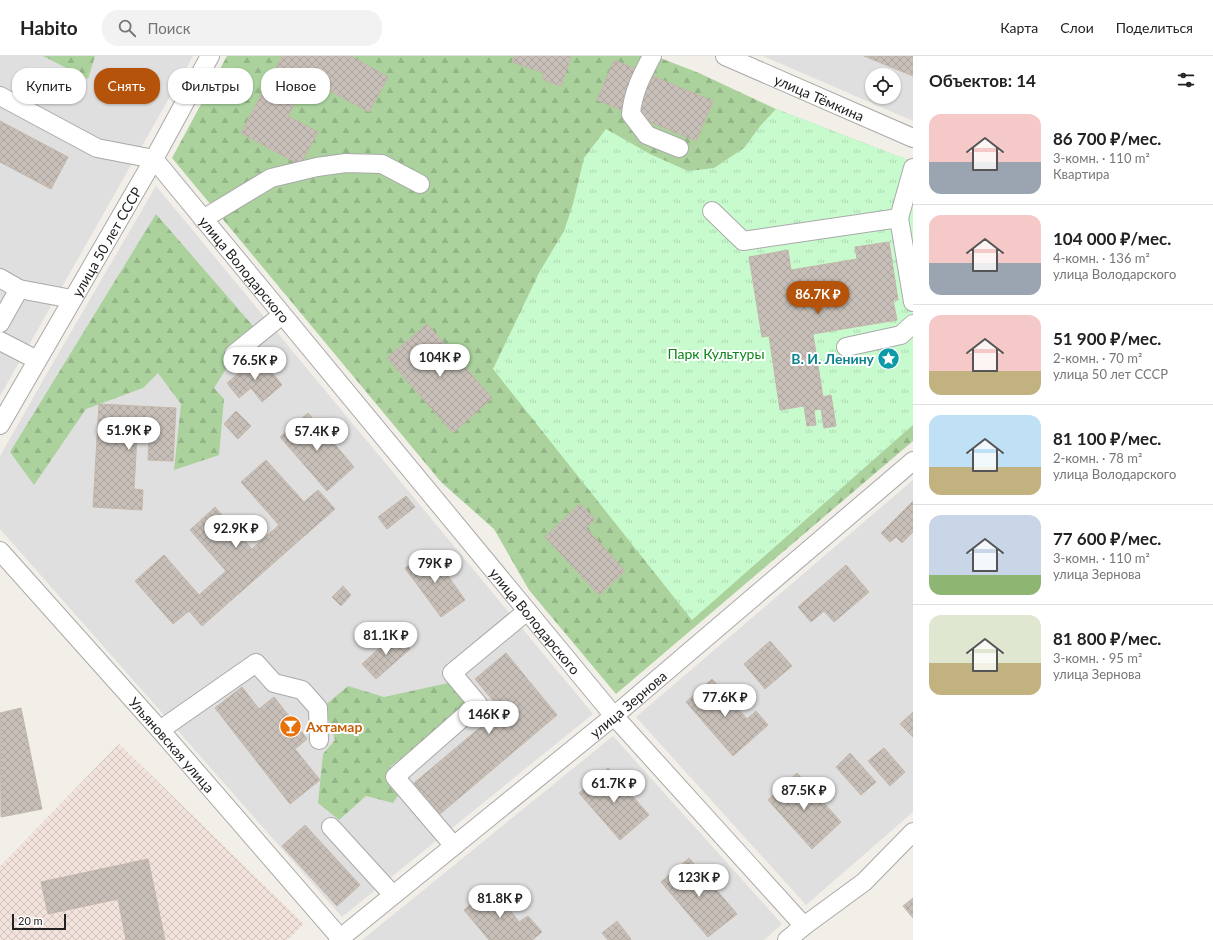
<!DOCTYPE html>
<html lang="ru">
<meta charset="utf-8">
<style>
body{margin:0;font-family:Lato,sans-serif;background:#f2f2f2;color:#222;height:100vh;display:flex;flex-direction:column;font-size:15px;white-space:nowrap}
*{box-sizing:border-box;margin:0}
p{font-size:13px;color:#767676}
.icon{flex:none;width:22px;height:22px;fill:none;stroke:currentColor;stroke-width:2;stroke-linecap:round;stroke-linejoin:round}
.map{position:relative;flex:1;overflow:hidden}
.side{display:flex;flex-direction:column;background:#fff;width:300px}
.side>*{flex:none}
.banner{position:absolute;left:12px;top:12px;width:380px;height:36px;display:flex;gap:8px}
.buttons{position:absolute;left:865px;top:12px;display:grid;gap:8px}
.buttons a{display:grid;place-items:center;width:36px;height:36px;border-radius:50%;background:#fff;box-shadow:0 1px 3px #0004;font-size:20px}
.scale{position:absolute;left:12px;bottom:10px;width:54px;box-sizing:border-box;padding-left:4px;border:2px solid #222;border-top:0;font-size:11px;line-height:14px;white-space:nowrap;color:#222;-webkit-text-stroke:3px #fff;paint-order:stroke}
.price{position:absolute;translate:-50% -34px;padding:0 9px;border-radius:14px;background:#fff;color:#222;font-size:13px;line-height:26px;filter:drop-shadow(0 1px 2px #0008)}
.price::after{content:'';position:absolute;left:50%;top:24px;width:12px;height:9px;margin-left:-6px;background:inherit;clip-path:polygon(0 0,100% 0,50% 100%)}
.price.on{background:#b45309;color:#fff}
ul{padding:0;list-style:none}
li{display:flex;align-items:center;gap:12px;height:100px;padding:0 16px}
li+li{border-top:1px solid #e0e0e0}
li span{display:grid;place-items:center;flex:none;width:112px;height:80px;border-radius:12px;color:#555}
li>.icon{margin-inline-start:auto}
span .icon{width:48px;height:48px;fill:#fffc;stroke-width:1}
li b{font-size:17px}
h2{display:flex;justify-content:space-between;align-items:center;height:48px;padding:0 16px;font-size:17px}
.tag{padding:0 14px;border-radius:16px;background:#fff;box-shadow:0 1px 3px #0004;font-size:14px;line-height:36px}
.tag.on{background:#b45309;color:#fff}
header{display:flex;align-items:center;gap:24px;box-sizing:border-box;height:56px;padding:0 20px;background:#fff;border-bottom:1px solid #e0e0e0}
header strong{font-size:19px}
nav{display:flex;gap:22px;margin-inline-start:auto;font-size:14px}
.search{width:280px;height:36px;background:#f2f2f2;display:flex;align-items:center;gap:10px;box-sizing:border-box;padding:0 14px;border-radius:16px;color:#767676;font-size:15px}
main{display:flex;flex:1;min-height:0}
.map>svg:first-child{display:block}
</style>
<header>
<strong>Habito</strong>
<div class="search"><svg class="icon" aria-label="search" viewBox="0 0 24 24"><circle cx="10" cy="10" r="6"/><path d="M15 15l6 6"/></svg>Поиск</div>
<nav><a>Карта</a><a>Слои</a><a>Поделиться</a></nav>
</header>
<main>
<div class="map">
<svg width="913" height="884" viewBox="0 0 913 884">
<defs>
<pattern id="military-cross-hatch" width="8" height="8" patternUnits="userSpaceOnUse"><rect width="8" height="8" fill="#f3e3dd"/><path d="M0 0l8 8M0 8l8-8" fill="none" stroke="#d0c2bd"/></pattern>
<pattern id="forest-firs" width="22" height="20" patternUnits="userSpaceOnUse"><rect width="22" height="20" fill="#abd29d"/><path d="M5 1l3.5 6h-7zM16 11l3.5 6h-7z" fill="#93b487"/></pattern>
<pattern id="park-tufts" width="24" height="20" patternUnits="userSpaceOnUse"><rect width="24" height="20" fill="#c7fbcd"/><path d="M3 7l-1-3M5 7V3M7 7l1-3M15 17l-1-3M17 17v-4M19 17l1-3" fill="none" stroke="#abd7b0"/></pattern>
<pattern id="building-cross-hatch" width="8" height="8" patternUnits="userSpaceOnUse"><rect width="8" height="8" fill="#c7bfb8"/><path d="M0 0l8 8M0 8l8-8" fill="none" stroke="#aba49e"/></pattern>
</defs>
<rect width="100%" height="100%" fill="#f2efe9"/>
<path fill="#e0dfdf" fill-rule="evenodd" d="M0,0h193l-193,340z
M763,0h150v65zM872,19h22v22h-22z
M156,130l437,528 -251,203 -342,-388v-73l50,-88z
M913,424v332l-107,93 -170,-188z
M613,680l169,188 -18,16h-402z"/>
<path fill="url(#military-cross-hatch)" d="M119,688l185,180 -16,16h-288v-74z"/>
<path fill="url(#forest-firs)" d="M43,0h52l-7,23z
M227,0h428l44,17 77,36 137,53v279l-297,253 -87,-104 -35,-61 -53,-47 -269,-324z
M156,158l97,112 -39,62 10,11 -5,56 -45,15 7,-66 -23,-31 -15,15 -57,21 -52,76 -24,-33z
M448,627l21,22 -79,62 9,27 -6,9 -27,-7 -27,24 -21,-17 5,-49 12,-14 -11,-34 24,-20 36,11z"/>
<path fill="url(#park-tufts)" d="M776,53l137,53v263l-221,195 -199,-251 46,-96 25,-42 9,-27 11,-46 22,-29 44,25 38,17 26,-3 30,-20 17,-23z"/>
<path fill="url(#building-cross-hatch)" stroke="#c4b7ab" d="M282,0h69l37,21 -19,35 -61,-33 -20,37 30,16 -18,33 -59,-32z
M514,0h57l-10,30 -19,-7 2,-6 -32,-11z
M864,0h49v20z
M614,4l99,41 -17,40 -99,-41z
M0,65l68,36 -17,32 -51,-27z
M889,186l9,58h-5l4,20 -84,14 10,63 8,-2 5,31 -12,2 -3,-19 -7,1 2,15 -9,1 -3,-20 -24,4 -11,-74 -7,1 -13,-80 39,-7 3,20 66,-11 -2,-12z
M427,268l65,74 -39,35 -66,-75z
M259,300l23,29 -20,17 -11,-14 -12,10 -12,-15z
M99,348l77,4 -3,53 -25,-1 1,-23 -12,-1 -3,53 9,1 -1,20 -49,-3z
M236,355l15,15 -13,13 -14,-15z
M308,357l46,54 -27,24 -47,-54z
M266,404l38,42 14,-12 17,19 -133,117 -13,-15 -16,13 -38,-43 29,-26 35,40 27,-24 -36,-41 25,-23 37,42 27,-24 -38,-43z
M406,440l9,11 -28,22 -9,-12z
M913,445v31l-11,11 -6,-6 -6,5 -9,-9z
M580,448l15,15 -9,9 39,43 -26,24 -54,-58z
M430,494l35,50 -24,17 -36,-49z
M846,509l23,27 -35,30 -10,-11 -13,11 -13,-15z
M343,530l8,9 -10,11 -9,-9z
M396,577l14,16 -34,30 -14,-15z
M770,585l22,25 -27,23 -21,-25z
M506,597l51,62 -117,99 -26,-31 87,-73 -26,-31z
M712,623l35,40 9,-8 12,14 -35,31 -47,-54z
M242,631l17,22 15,-12 33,42 -12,10 25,31 -30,24 -75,-96z
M21,652l21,101 -41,8 -1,-104z
M913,656v25l-13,-13z
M884,692l21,24 -15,14 -22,-25z
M850,697l26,29 -15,13 -25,-28z
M608,712l41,47 -29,25 -41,-47z
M797,717l44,49 -29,27 -44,-49z
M305,769l55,60 -23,21 -55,-60z
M689,802l48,56 -29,23 -47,-55z
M148,803l17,81h-39l-8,-41 -70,15 -7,-32z
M492,830l27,36 9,-6 14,16 -10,8h-43l-25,-30z
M913,842v20l-10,-12z
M617,865l14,18 -1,1h-22l-6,-7z"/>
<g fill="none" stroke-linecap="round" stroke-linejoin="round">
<defs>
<g id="minor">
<path d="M652,0c-10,19 -19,36 -21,58l16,21 32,13"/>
<path id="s1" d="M725,0l188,82"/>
<path id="s2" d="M0,40l97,52 57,11 460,557 190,210"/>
<path d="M913,112l-14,50 14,84"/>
<path d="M712,155l31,30 156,-23"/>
<path d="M203,163l68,-41 46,-11 29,-4 36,1 38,20"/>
<path d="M0,222l19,11 53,10"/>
<path d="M0,267l19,-34"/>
<path d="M0,285l37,19"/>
<path d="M846,291l55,-12 12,-11"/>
<path d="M234,298l48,-39"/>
<path id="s3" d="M0,369l154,-266 56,-103"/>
<path id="s4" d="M0,495l160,179 182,210"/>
<path d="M160,674l96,-67 18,20 28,7 16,18 1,32"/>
<path d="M331,771l62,68"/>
<path d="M454,790l-59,-69 83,-73 -26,-31 75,-62"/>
<path id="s5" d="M338,884l276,-224 299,-255"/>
<path d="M787,884l17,-14 60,-44 49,-50"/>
</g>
</defs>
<use href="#minor" stroke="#a9a9a9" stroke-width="20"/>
<use href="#minor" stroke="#fff" stroke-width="18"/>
</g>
<defs>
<symbol id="sight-disc" viewBox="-11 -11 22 22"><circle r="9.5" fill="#0f9aa8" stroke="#fff"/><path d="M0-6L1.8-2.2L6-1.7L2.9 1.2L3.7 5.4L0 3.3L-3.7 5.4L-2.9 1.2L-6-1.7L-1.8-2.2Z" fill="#fff"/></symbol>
<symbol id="bar-disc" viewBox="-11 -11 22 22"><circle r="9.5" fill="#e8710a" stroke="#fff"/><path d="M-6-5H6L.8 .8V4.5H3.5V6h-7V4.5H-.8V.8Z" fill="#fff"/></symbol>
</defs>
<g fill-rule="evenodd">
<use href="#sight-disc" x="876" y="290" width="25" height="25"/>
<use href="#bar-disc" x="278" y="658" width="25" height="25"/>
</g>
<g text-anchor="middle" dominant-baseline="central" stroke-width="4" stroke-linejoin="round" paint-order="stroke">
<g font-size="14" fill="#222" stroke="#fff">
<text stroke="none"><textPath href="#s1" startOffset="103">улица Тёмкина</textPath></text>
<text stroke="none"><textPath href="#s3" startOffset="212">улица 50 лет СССР</textPath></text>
<text stroke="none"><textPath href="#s2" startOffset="311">улица Володарского</textPath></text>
<text stroke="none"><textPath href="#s2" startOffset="767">улица Володарского</textPath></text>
<text stroke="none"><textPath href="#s5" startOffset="374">улица Зернова</textPath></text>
<text stroke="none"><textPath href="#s4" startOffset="259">Ульяновская улица</textPath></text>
</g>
<g font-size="14" fill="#0a8618" stroke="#fff">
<text x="716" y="297">Парк Культуры</text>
</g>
<g font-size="14" font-weight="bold" fill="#0d838f" stroke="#fff" text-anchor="end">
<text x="874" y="302">В. И. Ленину</text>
</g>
<g font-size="14" font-weight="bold" fill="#c56008" stroke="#fff" text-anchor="start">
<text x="306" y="670">Ахтамар</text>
</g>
</g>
</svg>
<div class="buttons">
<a><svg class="icon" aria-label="locate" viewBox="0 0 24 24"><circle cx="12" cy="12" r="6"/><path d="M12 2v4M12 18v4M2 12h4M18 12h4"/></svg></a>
</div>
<div class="scale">20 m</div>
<b class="price on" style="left:818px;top:259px">86.7K ₽</b>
<b class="price" style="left:440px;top:322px">104K ₽</b>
<b class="price" style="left:255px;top:325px">76.5K ₽</b>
<b class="price" style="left:129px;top:395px">51.9K ₽</b>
<b class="price" style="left:317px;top:396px">57.4K ₽</b>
<b class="price" style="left:236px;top:493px">92.9K ₽</b>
<b class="price" style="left:435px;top:528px">79K ₽</b>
<b class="price" style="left:386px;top:600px">81.1K ₽</b>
<b class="price" style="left:725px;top:662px">77.6K ₽</b>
<b class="price" style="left:489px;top:679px">146K ₽</b>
<b class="price" style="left:614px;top:748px">61.7K ₽</b>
<b class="price" style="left:804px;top:755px">87.5K ₽</b>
<b class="price" style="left:699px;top:842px">123K ₽</b>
<b class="price" style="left:500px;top:863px">81.8K ₽</b>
<div class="banner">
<a class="tag">Купить</a>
<a class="tag on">Снять</a>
<a class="tag">Фильтры</a>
<a class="tag">Новое</a>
</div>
</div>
<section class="side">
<h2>Объектов: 14<svg class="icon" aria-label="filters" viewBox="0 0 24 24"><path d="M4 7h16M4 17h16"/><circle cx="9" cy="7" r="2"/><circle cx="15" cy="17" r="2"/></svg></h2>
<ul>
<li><span style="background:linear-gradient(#f6c9c9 60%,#9aa5b1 0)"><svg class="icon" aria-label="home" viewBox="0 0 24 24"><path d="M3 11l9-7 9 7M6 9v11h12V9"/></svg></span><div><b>86 700 ₽/мес.</b><p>3-комн. · 110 m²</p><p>Квартира</p></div></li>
<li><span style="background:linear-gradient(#f6c9c9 60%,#9aa5b1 0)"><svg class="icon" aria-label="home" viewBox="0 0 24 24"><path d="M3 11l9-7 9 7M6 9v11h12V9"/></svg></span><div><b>104 000 ₽/мес.</b><p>4-комн. · 136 m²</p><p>улица Володарского</p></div></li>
<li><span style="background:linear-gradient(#f6c9c9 70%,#c2b280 0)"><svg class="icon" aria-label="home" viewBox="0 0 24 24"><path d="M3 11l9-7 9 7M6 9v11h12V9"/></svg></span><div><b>51 900 ₽/мес.</b><p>2-комн. · 70 m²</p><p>улица 50 лет СССР</p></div></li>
<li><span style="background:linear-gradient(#bfe0f5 65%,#c2b280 0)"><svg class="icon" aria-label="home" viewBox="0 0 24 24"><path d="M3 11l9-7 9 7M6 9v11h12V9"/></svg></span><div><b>81 100 ₽/мес.</b><p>2-комн. · 78 m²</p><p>улица Володарского</p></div></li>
<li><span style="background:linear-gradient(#c9d6e8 75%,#8fb573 0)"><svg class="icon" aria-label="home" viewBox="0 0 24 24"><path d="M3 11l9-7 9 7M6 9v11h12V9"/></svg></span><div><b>77 600 ₽/мес.</b><p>3-комн. · 110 m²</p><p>улица Зернова</p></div></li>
<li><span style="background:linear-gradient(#dfe7d0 60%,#c2b280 0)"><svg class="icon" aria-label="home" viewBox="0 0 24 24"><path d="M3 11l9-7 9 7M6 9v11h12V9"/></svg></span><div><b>81 800 ₽/мес.</b><p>3-комн. · 95 m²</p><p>улица Зернова</p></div></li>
</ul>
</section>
</main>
